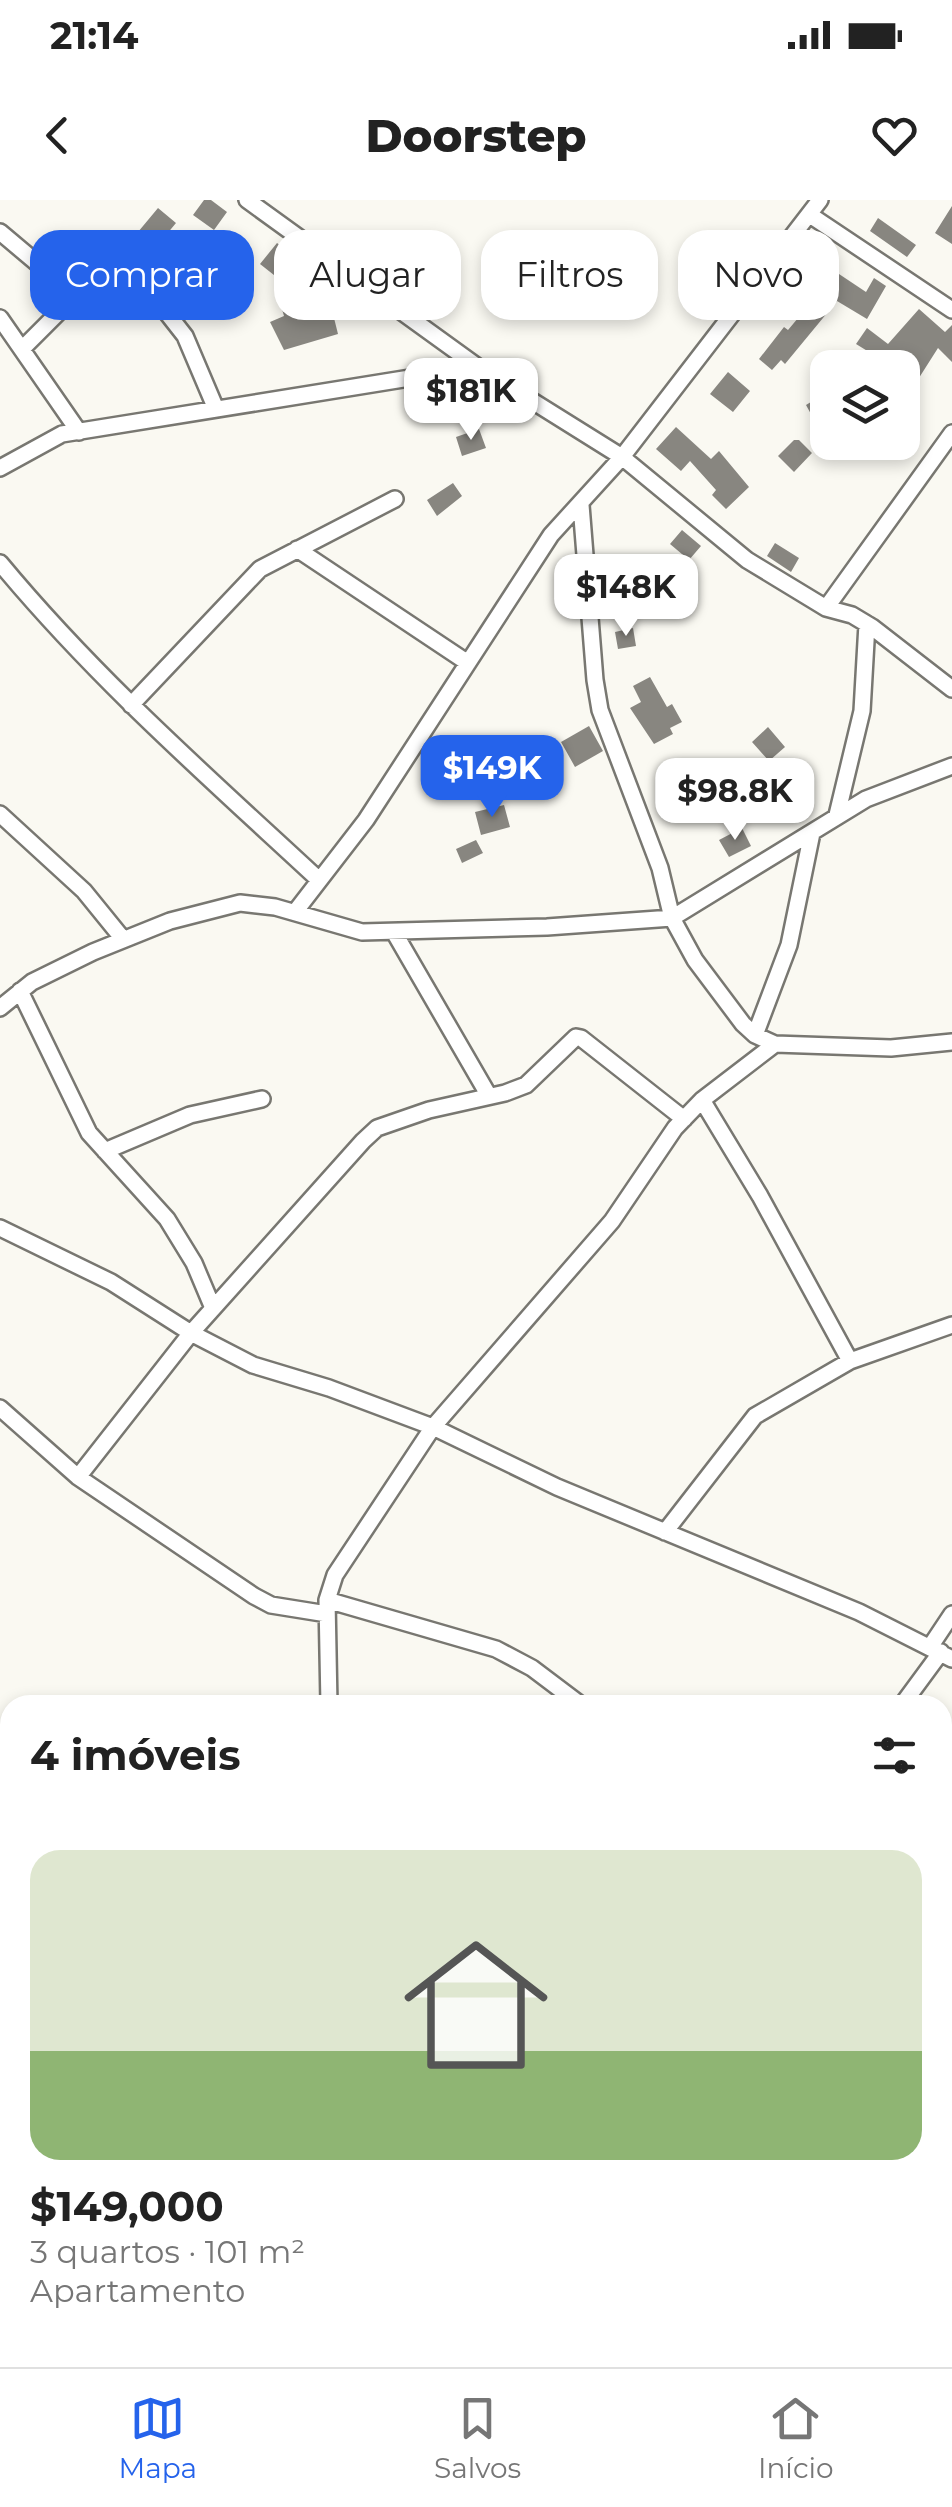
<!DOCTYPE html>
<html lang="pt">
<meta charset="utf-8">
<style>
body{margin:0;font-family:Montserrat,sans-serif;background:#f2f2f2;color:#222;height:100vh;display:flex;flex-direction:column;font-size:38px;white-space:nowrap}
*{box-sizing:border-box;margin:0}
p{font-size:32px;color:#767676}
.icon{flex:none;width:55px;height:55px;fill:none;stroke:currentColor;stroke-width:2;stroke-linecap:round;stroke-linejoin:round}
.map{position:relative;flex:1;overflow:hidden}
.drawer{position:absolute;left:0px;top:1495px;width:952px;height:672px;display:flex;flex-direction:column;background:#fff;border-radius:30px 30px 0 0;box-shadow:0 5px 15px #0003}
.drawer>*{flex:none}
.hud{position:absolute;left:30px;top:30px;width:892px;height:90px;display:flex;gap:20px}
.tools{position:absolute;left:810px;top:150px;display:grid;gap:20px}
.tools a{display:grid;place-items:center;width:110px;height:110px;border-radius:20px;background:#fff;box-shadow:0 5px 15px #0003;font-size:50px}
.price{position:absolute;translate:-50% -85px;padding:0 22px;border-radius:20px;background:#fff;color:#222;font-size:32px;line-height:65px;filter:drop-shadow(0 2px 5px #0008)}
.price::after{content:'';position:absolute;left:50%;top:60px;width:30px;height:22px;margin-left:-15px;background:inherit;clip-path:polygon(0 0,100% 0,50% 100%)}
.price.selected{background:#2563eb;color:#fff}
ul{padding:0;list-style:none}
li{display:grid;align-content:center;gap:20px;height:530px;padding:0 30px}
li span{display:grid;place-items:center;height:310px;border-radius:30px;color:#555}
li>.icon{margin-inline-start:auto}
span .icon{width:180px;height:180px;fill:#fffc;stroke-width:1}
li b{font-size:42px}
h2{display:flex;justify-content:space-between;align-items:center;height:120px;padding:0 30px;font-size:42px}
.chip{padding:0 35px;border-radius:30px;background:#fff;box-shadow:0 5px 15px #0003;font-size:35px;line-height:90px}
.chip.selected{background:#2563eb;color:#fff}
.status{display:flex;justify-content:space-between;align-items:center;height:70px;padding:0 50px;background:#fff;direction:ltr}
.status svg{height:28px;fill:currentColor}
header{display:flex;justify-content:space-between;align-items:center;height:130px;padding:0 30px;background:#fff;font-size:45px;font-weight:800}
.tab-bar{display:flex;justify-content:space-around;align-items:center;height:140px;border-top:2px solid #e0e0e0;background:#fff;font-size:28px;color:#767676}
.tab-bar a{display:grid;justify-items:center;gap:5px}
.tab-bar .selected{color:#2563eb}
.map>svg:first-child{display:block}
</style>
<div class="status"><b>21:14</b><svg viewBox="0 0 49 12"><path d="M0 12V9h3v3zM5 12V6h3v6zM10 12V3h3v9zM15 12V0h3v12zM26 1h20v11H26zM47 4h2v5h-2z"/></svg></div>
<header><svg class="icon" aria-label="back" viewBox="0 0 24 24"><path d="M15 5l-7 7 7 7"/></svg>Doorstep<svg class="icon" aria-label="heart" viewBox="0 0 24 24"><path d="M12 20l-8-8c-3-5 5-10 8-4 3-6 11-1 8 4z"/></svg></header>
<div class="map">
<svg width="952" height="2167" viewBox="0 0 952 2167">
<rect width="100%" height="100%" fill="#faf9f2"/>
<path fill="#888680" d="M204,0h7l16,12 -13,18 -21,-15z
M952,6v38l-17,-11z
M158,8l18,15 -20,24 -18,-15z
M878,18l38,27 -9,12 -37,-26z
M277,43l26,20 -8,10 -7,-5 -9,11 -19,-15z
M839,74l27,18 8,-14 12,8 -19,33 -30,-18 -52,63 -4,-4 -9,10 -13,-11 25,-32 4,3 31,-37 5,4z
M297,101l5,18 30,-9 6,24 -54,16 -14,-28 14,-6 -3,-10z
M919,109l26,23 7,-7v37l-14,-14 -21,33 -15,-9v-4h-7l-39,-24 11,-16 21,16z
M728,172l22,19 -17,21 -23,-18z
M819,197l9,14v8l-11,6 -11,-20z
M676,227l35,32 8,-8 30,36 -23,22 -14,-14 4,-5 -26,-29 -9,10 -25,-22z
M479,229l7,19 -24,8 -6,-19z
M794,240h5l13,13 -18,19 -16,-16z
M453,283l9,13 -25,20 -10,-16z
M682,330l19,16 -12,14 -19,-16z
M775,343l24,15 -8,14 -24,-16z
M633,428l3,18 -18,3 -3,-17z
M650,477l17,30 5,-3 10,18 -12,6 3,6 -19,10 -24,-36 11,-6 -8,-16z
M589,526l14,25 -28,16 -14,-25z
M768,527l17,20 -16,14 -17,-19z
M504,605l6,22 -29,8 -6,-23z
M742,628l9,18 -22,11 -10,-17z
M476,640l7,13 -21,10 -6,-14z"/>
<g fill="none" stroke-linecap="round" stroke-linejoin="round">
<defs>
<path id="street" d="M247,0l231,167 144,90 125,103 79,48 26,7 20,12 80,62
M810,15l142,95
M0,32l75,63
M0,118l79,114
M22,149l78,-78 13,-4 54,46 18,23 31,73
M0,268l62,-34 416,-67
M581,305l14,175 5,30 60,158 12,50 23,42 48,64 12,11 20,9 116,4 61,-6
M297,349l171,114
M0,363c97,117 208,214 319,317
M826,408l126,-175
M131,505l129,-136 135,-70
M0,614l84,77 39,48
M837,615l25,-104 5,-87
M295,712l71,-92 185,-285 71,-78 198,-257
M394,732l95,164
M20,791l69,142 78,86 27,44 19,45
M0,808l32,-26 61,-30 77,-31 70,-18 35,4 87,25 185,-5 125,-9 194,-119 86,-33
M755,835l34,-90 23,-112
M702,900l58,96 90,165
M105,951l85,-36 72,-16
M0,1028l111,54 80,51 62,32 76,23 104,39 124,60 302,125 93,47
M0,1208l78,69 176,119 17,9 56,9
M78,1277l113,-144 172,-192 14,-13 52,-18 76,-17 21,-8 50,-48 5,1 103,81
M665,1332l90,-116 95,-55 102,-36
M327,1400l169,49 36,19 49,37
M930,1447l22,-33
M329,1505l-2,-105 8,-25 98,-148 179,-206 63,-93 27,-28 73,-56
M902,1505l39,-53
M0,1541l10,8
M0,1675l10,-5
M942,1677l10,-6
M942,1876l10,14
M743,2158l7,9"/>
</defs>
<use href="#street" stroke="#787771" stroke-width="20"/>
<use href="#street" stroke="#fff" stroke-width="15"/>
</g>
</svg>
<div class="tools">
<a><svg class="icon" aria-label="layers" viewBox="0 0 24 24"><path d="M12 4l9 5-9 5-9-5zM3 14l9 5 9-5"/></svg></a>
</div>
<b class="price" style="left:471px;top:243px">$181K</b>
<b class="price" style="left:626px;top:439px">$148K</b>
<b class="price selected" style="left:492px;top:620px">$149K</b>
<b class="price" style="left:735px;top:643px">$98.8K</b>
<div class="hud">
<a class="chip selected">Comprar</a>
<a class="chip">Alugar</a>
<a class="chip">Filtros</a>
<a class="chip">Novo</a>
</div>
<section class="drawer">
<h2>4 imóveis<svg class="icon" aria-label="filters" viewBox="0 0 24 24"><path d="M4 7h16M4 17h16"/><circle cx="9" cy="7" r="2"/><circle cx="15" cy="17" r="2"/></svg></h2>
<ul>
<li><span style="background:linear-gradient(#dfe7d0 65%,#8fb573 0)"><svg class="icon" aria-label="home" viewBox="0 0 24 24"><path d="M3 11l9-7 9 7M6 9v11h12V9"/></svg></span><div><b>$149,000</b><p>3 quartos · 101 m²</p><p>Apartamento</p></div></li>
</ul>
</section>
</div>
<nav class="tab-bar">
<a class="selected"><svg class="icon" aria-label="map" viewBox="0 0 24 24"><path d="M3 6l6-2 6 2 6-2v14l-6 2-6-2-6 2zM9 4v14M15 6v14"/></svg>Mapa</a>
<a><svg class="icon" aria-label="saved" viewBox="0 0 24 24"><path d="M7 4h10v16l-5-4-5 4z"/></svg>Salvos</a>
<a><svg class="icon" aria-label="home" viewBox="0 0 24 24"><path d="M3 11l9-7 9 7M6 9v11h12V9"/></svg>Início</a>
</nav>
